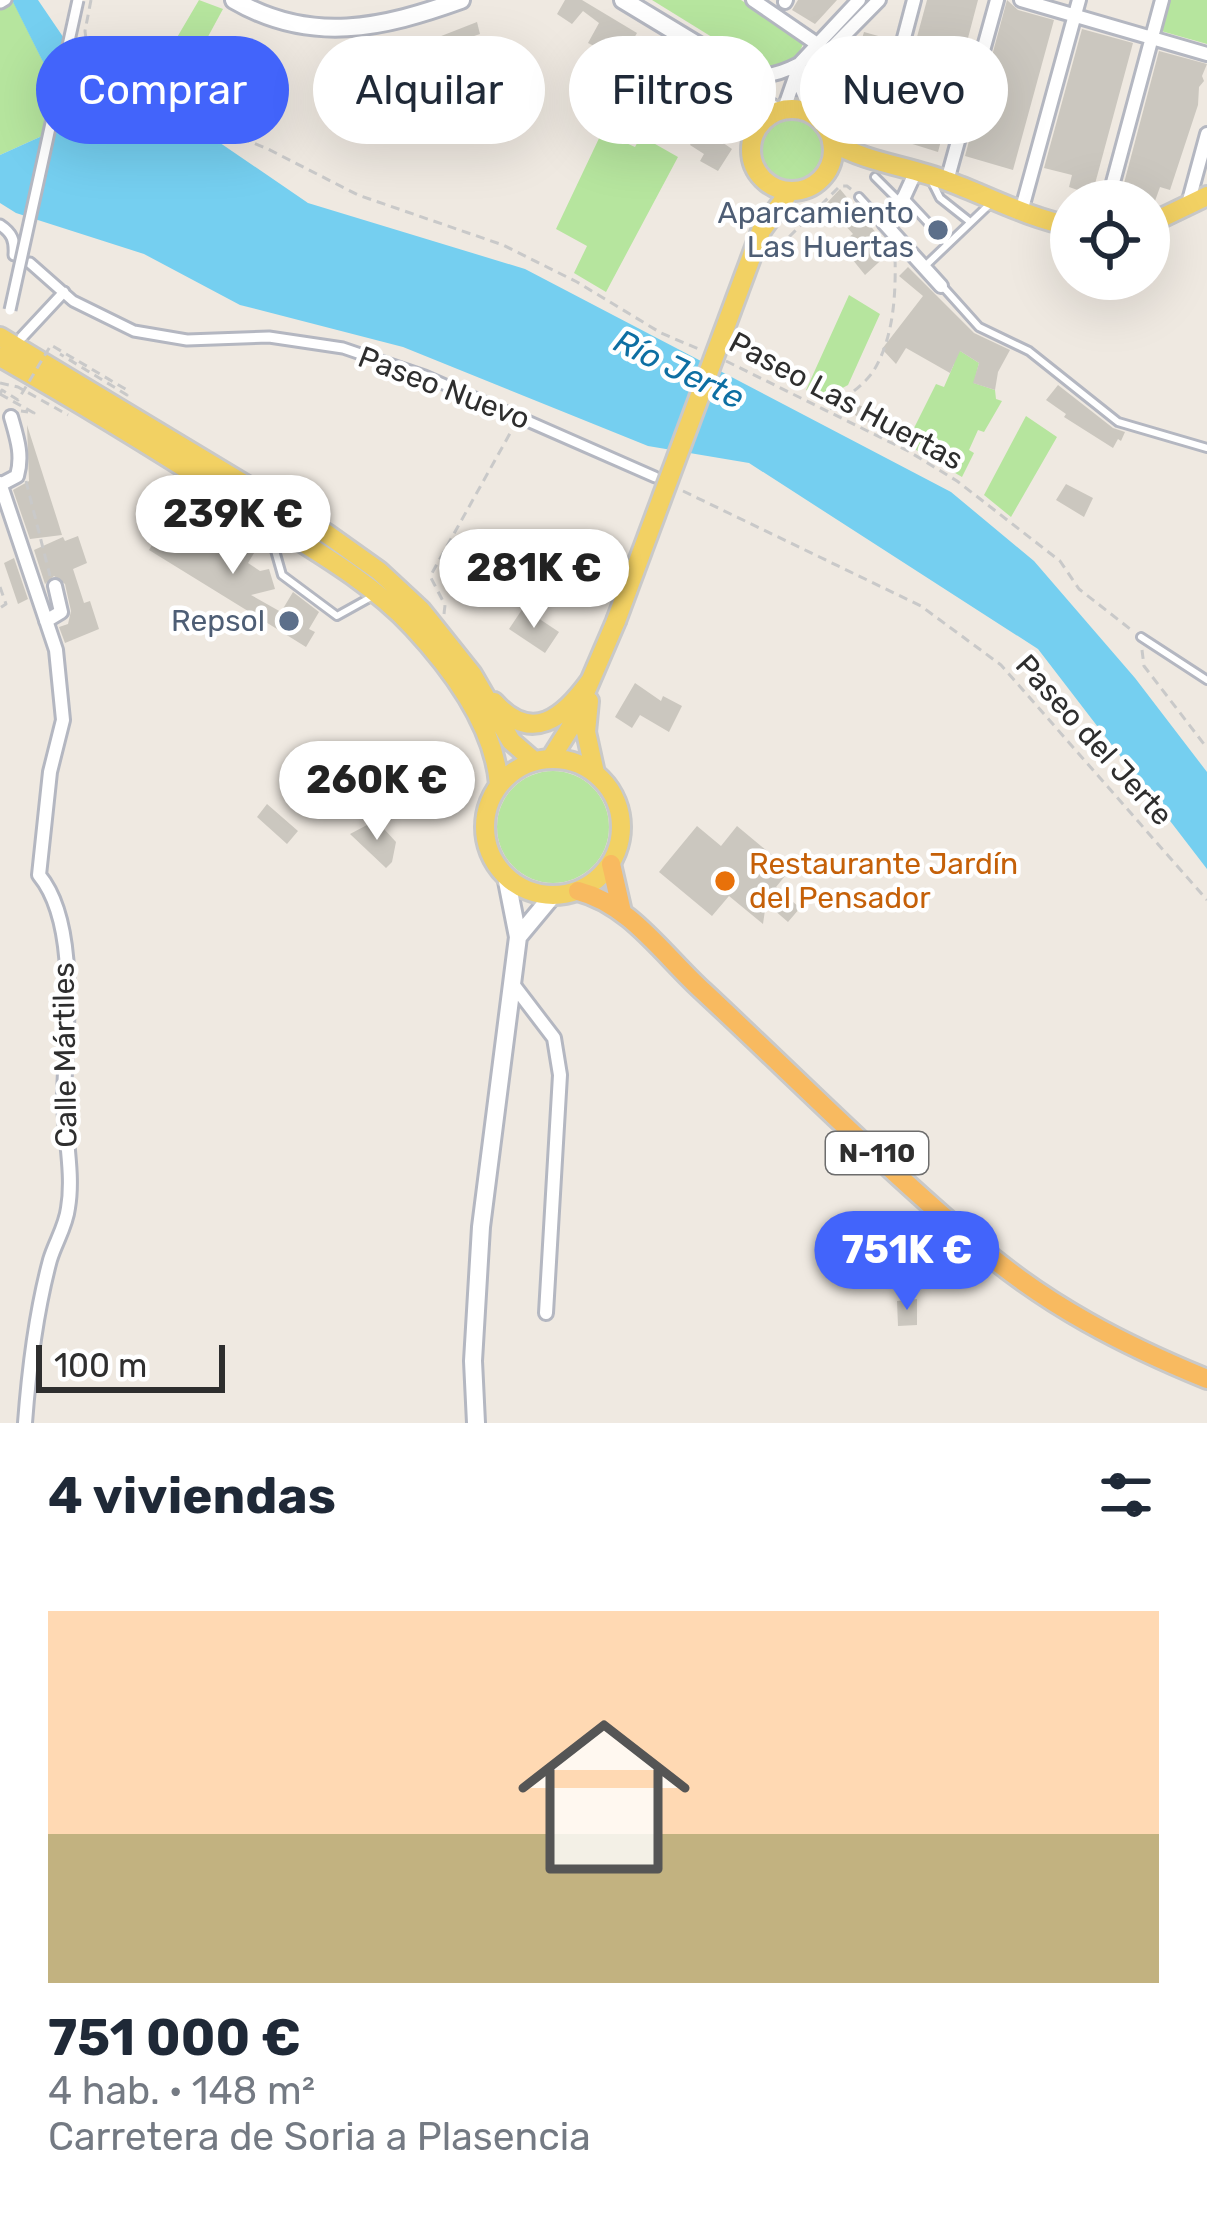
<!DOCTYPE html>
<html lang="es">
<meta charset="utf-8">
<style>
body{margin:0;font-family:Rubik,sans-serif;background:#f6f6f7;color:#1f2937;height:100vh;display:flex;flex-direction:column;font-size:45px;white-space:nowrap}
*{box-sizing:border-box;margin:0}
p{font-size:39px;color:#747a83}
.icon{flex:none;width:66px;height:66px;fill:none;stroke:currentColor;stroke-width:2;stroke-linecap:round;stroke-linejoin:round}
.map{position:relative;height:1423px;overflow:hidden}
.drawer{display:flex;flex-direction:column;background:#fff;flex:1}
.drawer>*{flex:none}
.hud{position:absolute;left:36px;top:36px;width:1137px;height:108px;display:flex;gap:24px}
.controls{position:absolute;left:1050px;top:180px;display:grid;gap:24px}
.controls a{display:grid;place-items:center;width:120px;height:120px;border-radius:50%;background:#fff;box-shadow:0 12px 48px #0002;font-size:60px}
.scale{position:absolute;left:36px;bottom:30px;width:189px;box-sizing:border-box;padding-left:12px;border:6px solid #2e2e2e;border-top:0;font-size:33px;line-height:42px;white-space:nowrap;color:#2e2e2e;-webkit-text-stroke:9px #fff;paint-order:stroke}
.price{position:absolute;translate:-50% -102px;padding:0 27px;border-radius:42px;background:#fff;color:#222;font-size:39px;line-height:78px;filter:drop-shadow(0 3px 6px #0008)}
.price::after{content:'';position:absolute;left:50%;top:72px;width:36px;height:27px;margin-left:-18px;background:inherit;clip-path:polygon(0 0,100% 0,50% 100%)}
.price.current{background:#4264fb;color:#fff}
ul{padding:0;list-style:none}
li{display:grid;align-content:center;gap:24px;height:636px;padding:0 48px}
li span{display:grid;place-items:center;height:372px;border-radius:0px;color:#555}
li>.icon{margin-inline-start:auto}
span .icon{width:216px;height:216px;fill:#fffc;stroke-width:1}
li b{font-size:51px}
h2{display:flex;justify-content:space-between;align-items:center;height:144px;padding:0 48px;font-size:51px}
.pill{padding:0 42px;border-radius:54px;background:#fff;box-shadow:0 12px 48px #0002;font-size:42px;line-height:108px}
.pill.current{background:#4264fb;color:#fff}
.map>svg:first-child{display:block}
</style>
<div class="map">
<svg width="1207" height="1423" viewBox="0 0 1207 1423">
<rect width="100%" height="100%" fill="#efe9e1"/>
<path fill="#b6e59e" d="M0,0h12l3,5 58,117 -73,33z
M199,0l24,9 -51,94 -30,-6z
M652,0h89l63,41c-6,21 -23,23 -42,27z
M1169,0h38v44l-46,-13z
M759 149a33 33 0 1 1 66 0a33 33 0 1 1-66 0Z
M602,132l33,15 6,-11 37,21 -72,135 -32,-19 13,-27 -31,-17z
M849,295l31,19 -32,71 -26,14 -16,-9z
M954,347l25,16 -5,20 21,7 1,9 6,2 -18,31 -6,-2 -9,20 5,3 -12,24 -56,-33 30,-60 8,3 10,-23z
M1026,416l31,21 -46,80 -27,-22z
M497 827a56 56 0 1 1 112 0a56 56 0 1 1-112 0Z"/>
<path fill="#75cff0" d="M12,0h26l72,106 97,28 101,69 217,66 426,223 83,69 101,117 72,94v97l-169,-220 -289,-186 -101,-17 -245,-99 -163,-42 -96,-51 -128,-41 -16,-10v-48l73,-33z"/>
<path fill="#cbc7bf" d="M565,0h17l55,33 -10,17 -15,-9 -8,10 -16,-8 11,-20 -16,-12 -11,13 -15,-10z
M798,0h39l-22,24 -23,-14z
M927,0h51l-40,152 -48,-15z
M1007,0l11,10 36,10 -41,150 -48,-14z
M477,22l3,12 -32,11 -8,14 -7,-15 -15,17 -3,-3 -49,7 -3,-14 68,-11z
M1082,29l51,14 -41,152 -23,-8 3,-12 -28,-7z
M864,32l25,7 -9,13 2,3 -7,10 2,8 -13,35 -20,-8z
M1159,51l48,13 -5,12 2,5 -5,6 -1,18 -28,85 -10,-3 -5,14h-27l-6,-4 1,-10z
M635,62l43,20 10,-17 22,15 -17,23 -31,-22 -8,18 -29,-14z
M700,127l32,22 -14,22 -18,-10 4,-7 -14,-9z
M840,189l51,62 -26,24 -25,-31 13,-10 -27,-30z
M908,267l66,66 36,17 -12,22 -3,18 -22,-7 6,-20 -19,-12 -10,22 -44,-25 -10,16 -14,-15 41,-53 -24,-20z
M1058,385l55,43 12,4 -4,9 -3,-2 -5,9 -49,-31 2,-3 -20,-14z
M829,394l43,16 9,5 -7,11 -47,-27z
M27,425l31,97 4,13 -32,4 -17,-49 16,-9z
M1066,484l27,14 -9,19 -28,-17z
M169,517l57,32 9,-15 22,14 -9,15 12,8 9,-2 6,20 -24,6 30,17 12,-20 26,20 -10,17 6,3 -9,15 -157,-97z
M78,536l9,27 -14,6 11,34 6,-2 9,28 -34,14 -6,-16 9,-3 3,-13 -6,-27 -11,-8 -9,8 -11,-34 29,-13 2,4z
M14,558l14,41 -10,5 -14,-41z
M523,608l36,24 -14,21 -36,-24z
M635,683l26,18 2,-5 19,10 -13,26 -29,-17 -8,13 -17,-11z
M267,804l31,27 -11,13 -30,-27z
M367,825l17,4 12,13 -4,20 -6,6 -36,-34z
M697,826l24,20 16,-20 53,44 -14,17 24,21 -12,14 -22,-19 -3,21 -34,-28 -17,20 -53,-44z
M917,1299v26l-19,1 -1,-25z"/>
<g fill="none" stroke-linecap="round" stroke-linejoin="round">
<defs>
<path id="service" d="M875,177l25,25
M933,184l7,14 29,23
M859,197l22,24
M904,197l43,46
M924,267l67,-64
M944,288l35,39 50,24 89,71 89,26
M265,528l5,5 12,42 55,41 36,-20
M1141,637l66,43"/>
<path id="pedestrian" d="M1,3l5,-3
M0,225c12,8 15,15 14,30
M30,263l43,38 61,30 53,9 82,-3 74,11 82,28 230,101
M22,337l42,-45"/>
<path id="minor" d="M753,0l64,44
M1021,0l186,54
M785,2l1,-2
M728,68c28,11 44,10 71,-4
M784,109l16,-46 59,-63
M812,114l-10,-24 4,-16 73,-74
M880,129l34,-129
M916,171l-12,26 -20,26 57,63
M947,181l50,-181
M1108,201l54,-201
M1188,204l19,-70
M1021,212l58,-212
M0,483l56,167 7,70 -13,52 -11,103c42,51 26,161 25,223 0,35 10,75 4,110 -2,18 -13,35 -18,52 -14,52 -21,109 -25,163
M0,485l17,-9c6,-21 0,-38 -6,-59
M46,621l15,-9 -6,-26
M512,983l42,55 6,37 -14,238"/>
<path id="secondary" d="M234,0c77,45 149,28 227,0
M623,0l76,46 45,42 33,24
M747,94l10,19 1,14
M518,937l35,-42
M476,1423l-3,-62 8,-134 37,-290 -12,-61"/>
<path id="primary" d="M751 150a41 41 0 1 1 82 0a41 41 0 1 1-82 0Z
M832,142c35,21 77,24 115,39 41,15 81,37 124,45
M1149,224l58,-28
M761,231l29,-40
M0,337l327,197 52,37 42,39 51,64 39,67 23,20
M0,357c90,51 178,106 265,162 51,32 107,64 148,108 40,43 81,98 86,157
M589,701l-3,31 9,41
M494,702c38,43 70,15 96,-21
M551,758l19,-30 46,-107
M485 827a68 68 0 1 1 136 0a68 68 0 1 1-136 0Z"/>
<path id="trunk" d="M611,864l11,48
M578,891c52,13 87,66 126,101 91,85 180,175 275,255 69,59 145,98 228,132"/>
</defs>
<use href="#service" stroke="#b4b7c1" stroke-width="12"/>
<use href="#pedestrian" stroke="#b4b7c1" stroke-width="15"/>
<use href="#minor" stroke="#b4b7c1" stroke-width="18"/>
<use href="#secondary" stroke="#b4b7c1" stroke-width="22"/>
<use href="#primary" stroke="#c9c9c9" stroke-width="24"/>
<use href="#trunk" stroke="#c9c9c9" stroke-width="24"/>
<path stroke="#c9c9c9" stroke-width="3" stroke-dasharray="9 6" stroke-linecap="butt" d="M91,0l-6,31 3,23 14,32 19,15 64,14 83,34 90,46 145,50 74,37 84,51 40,17
M768,258l72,-72h7l5,4
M726,361l182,90 49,30 103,80 19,28 55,43
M0,383l18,4 50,28
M0,394l34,19 -13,-2
M830,409c14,-11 35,-24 44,-39 20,-33 22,-77 21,-114
M26,481l24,95
M683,491l238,115 80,59 206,235
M0,587l6,17 -6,4
M444,614l1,-9 -14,-27 1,-5 81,-145
M1142,650l2,16 63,82"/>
<use href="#service" stroke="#fff" stroke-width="6"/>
<use href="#pedestrian" stroke="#fff" stroke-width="9"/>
<use href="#minor" stroke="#fff" stroke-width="12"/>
<use href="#secondary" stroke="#fff" stroke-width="16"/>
<use href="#primary" stroke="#f2d163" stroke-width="18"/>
<use href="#trunk" stroke="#f8ba60" stroke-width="18"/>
<defs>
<path id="pedestrian-bridge" d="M10,310l68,-310"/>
<path id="primary-bridge" d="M616,621l145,-390"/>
</defs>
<use href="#pedestrian-bridge" stroke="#b4b7c1" stroke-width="15" stroke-linecap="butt"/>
<use href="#primary-bridge" stroke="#c9c9c9" stroke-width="24" stroke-linecap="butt"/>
<path stroke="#c9c9c9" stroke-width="3" stroke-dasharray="9 6" stroke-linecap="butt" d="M0,394l2,-4 16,10 33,-55 76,45v5l-67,-41"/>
<use href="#pedestrian-bridge" stroke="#fff" stroke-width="9"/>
<use href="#primary-bridge" stroke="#f2d163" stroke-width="18"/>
</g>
<g fill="#5c6f8a" stroke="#fff" stroke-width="4.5">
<circle cx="938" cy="230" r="12"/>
<circle cx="289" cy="621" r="12"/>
</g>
<circle fill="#e8710a" stroke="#fff" stroke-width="4.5" cx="725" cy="881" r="12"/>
<g text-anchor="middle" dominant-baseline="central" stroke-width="9" stroke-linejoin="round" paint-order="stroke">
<rect fill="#fff" stroke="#6d6d6d" stroke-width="3" x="826" y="1132" width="102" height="42" rx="9"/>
<g font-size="27" font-weight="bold" fill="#2e2e2e">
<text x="877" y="1153">N-110</text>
</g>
<g font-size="30" fill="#4e5e75" stroke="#fff" text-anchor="end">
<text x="914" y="213">Aparcamiento<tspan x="914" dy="34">Las Huertas</tspan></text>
<text x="265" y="621">Repsol</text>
</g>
<g font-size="30" fill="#2e2e2e" stroke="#fff">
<text transform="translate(444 388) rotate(21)">Paseo Nuevo</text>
<text transform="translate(846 401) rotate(28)">Paseo Las Huertas</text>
<text transform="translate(1094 740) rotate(48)">Paseo del Jerte</text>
<text transform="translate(65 1055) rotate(-91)">Calle Mártiles</text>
</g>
<g font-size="30" fill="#c56008" stroke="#fff" text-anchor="start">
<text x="749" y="864">Restaurante Jardín<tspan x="749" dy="34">del Pensador</tspan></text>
</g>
<g font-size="33" font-style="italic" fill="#0d6fa3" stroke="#fff">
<text transform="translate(679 369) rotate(26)">Río Jerte</text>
</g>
</g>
</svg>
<div class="controls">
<a><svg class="icon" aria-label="locate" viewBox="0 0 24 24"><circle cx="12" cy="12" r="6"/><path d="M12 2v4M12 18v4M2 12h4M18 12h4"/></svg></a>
</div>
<div class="scale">100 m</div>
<b class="price" style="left:233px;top:577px">239K €</b>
<b class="price" style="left:534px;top:631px">281K €</b>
<b class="price" style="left:377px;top:843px">260K €</b>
<b class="price current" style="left:907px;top:1313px">751K €</b>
<div class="hud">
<a class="pill current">Comprar</a>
<a class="pill">Alquilar</a>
<a class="pill">Filtros</a>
<a class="pill">Nuevo</a>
</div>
</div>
<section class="drawer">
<h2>4 viviendas<svg class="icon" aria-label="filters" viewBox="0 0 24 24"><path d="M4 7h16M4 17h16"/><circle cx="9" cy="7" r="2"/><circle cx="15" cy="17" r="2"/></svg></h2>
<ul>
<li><span style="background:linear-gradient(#ffd9b3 60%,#c2b280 0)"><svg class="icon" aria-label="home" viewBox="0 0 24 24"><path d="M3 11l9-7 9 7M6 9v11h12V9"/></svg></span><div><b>751 000 €</b><p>4 hab. · 148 m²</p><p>Carretera de Soria a Plasencia</p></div></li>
</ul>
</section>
